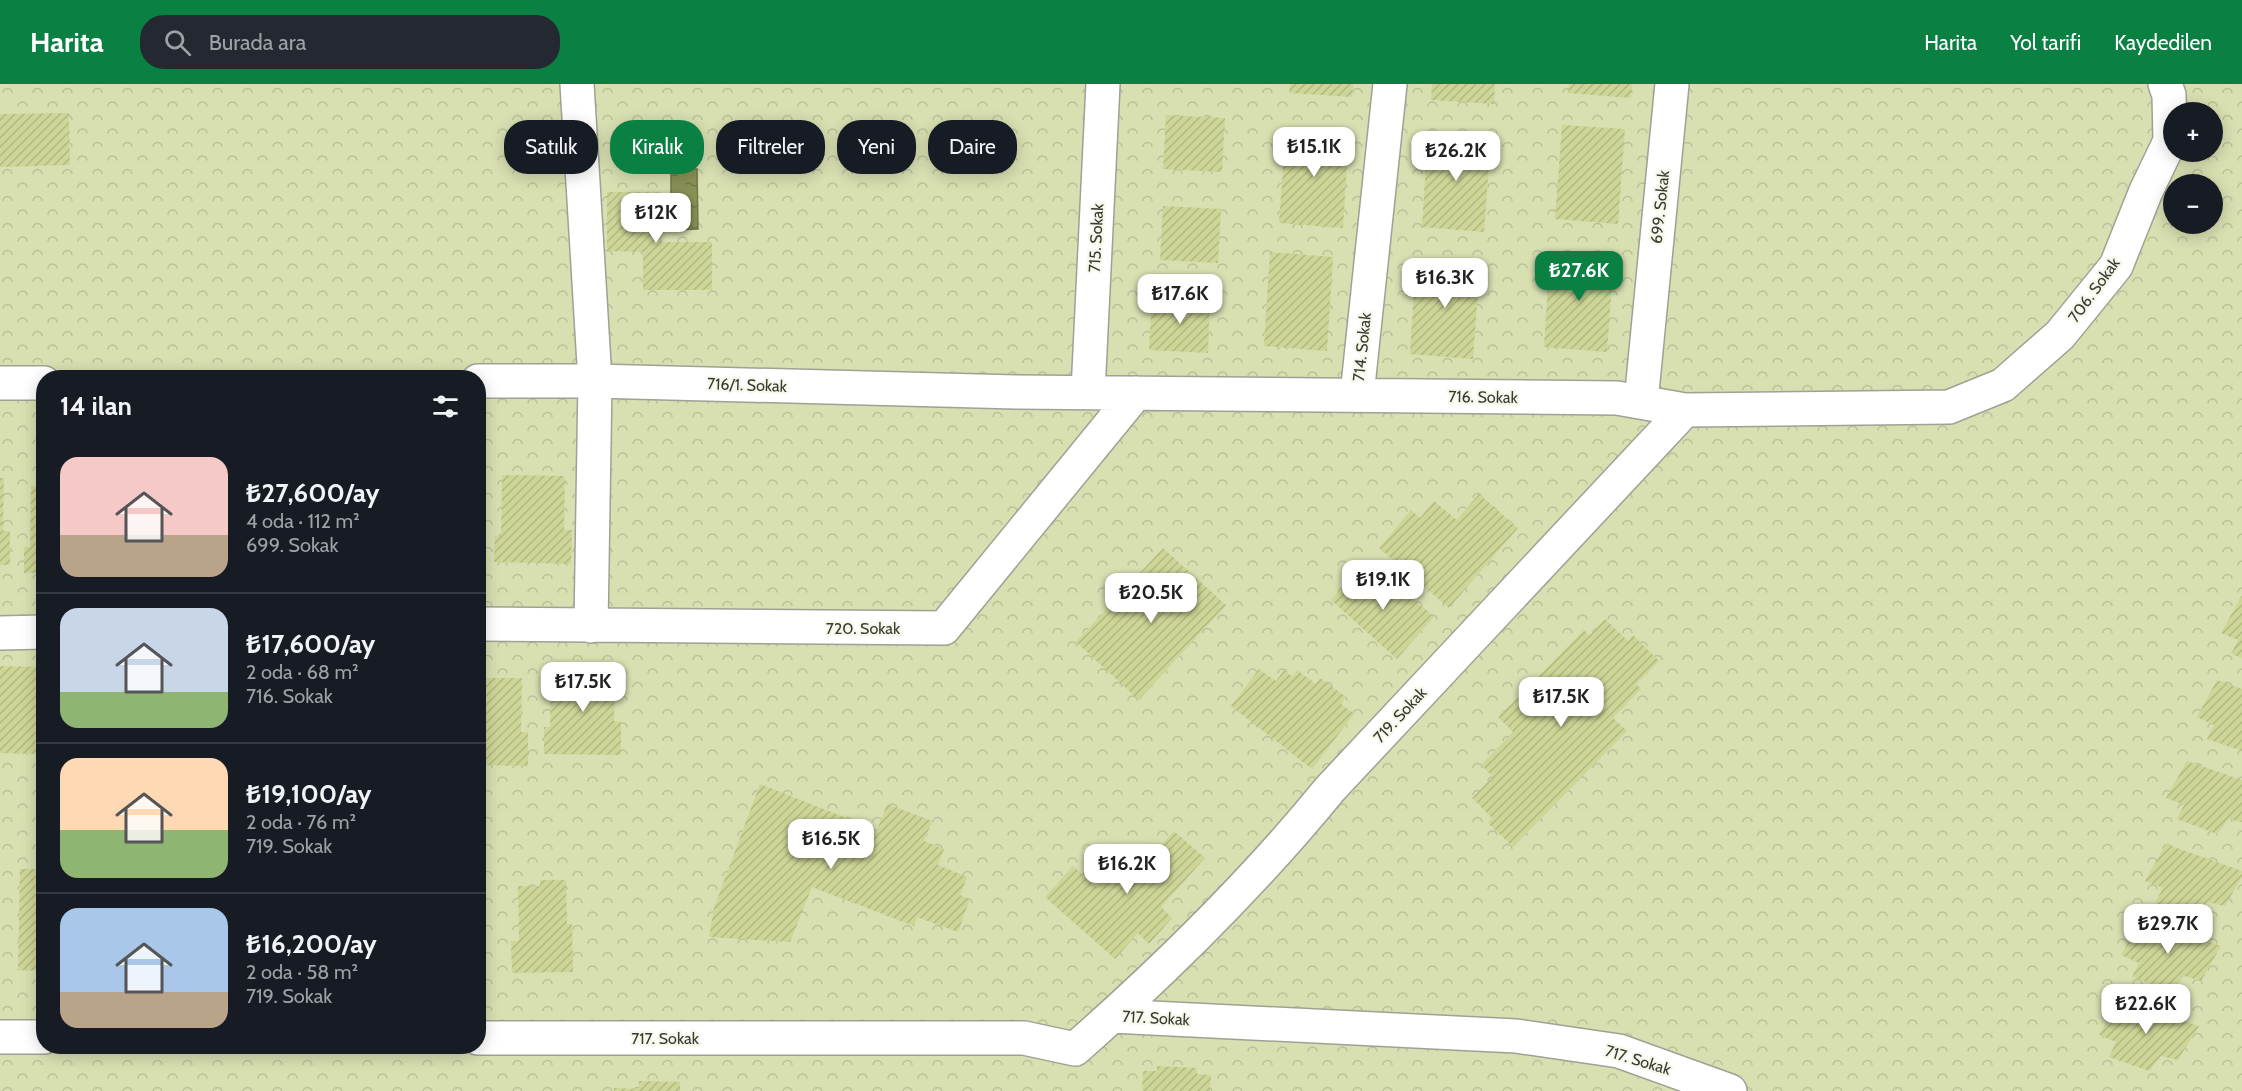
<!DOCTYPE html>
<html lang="tr">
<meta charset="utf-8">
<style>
body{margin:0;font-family:Cabin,sans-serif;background:#242831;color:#f1f3f6;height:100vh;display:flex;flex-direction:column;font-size:22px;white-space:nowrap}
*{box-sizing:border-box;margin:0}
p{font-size:20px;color:#9ea1a6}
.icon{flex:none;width:33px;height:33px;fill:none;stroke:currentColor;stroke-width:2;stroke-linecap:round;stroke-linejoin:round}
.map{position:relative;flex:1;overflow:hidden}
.sheet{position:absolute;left:36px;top:286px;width:450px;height:684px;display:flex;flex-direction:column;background:#171b24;border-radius:24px;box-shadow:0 3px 15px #0003}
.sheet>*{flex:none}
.banner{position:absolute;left:504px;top:36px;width:570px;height:54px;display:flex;gap:12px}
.fabs{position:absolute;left:2163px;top:18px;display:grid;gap:12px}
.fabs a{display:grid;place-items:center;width:60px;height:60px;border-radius:50%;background:#171b24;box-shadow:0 3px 15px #0003;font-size:30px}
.price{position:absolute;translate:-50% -51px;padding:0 14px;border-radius:12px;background:#fff;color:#222;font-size:20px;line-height:39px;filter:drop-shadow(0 2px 3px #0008)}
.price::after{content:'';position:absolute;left:50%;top:36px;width:18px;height:14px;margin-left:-9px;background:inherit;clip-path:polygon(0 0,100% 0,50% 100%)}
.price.selected{background:#0b8043;color:#fff}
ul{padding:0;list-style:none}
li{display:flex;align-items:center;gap:18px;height:150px;padding:0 24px}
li+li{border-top:2px solid #363941}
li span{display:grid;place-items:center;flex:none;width:168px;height:120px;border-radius:18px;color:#555}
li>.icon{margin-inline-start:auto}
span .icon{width:72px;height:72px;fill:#fffc;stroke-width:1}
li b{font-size:26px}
h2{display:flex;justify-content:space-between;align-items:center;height:72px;padding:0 24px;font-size:26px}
.chip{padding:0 21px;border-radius:24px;background:#171b24;box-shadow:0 3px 15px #0003;font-size:21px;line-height:54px}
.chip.selected{background:#0b8043;color:#fff}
header{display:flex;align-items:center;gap:36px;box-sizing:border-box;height:84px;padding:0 30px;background:#0b8043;color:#fff}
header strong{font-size:28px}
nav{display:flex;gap:33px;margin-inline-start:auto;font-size:21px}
.search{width:420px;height:54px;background:#242831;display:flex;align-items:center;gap:15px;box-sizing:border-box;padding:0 21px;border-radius:24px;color:#9ea1a6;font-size:22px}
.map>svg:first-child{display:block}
</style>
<header>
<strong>Harita</strong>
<div class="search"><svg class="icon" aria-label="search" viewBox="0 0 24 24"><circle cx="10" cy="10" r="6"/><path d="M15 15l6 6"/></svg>Burada ara</div>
<nav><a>Harita</a><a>Yol tarifi</a><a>Kaydedilen</a></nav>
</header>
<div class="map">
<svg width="2242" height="1007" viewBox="0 0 2242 1007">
<defs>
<pattern id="park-crowns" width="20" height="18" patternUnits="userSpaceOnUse" patternTransform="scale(1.5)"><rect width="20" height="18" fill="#d8dfb1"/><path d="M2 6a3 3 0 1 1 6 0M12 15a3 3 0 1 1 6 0" fill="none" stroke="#bac099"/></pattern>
<pattern id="water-ripples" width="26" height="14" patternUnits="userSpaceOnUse" patternTransform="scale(1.5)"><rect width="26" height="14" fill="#8a9155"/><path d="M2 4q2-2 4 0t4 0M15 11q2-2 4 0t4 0" fill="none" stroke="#727747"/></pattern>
<pattern id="building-hatch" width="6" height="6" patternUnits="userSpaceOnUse" patternTransform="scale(1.5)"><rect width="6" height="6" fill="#ced697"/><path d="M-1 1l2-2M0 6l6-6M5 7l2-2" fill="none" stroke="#b2b883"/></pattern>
</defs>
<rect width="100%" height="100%" fill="#e9ebdd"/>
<path fill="url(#park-crowns)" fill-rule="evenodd" d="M0,0h2242v1007h-2242zM2174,28h38v40h-38zM2174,100h38v40h-38zM44,294h434v669h-434z"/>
<path fill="url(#water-ripples)" stroke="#71774b" stroke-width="1.5" d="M671,85h26l1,60 -27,1z"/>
<path fill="url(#building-hatch)" d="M1290,0h63l-1,13 -63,-4z
M1432,0h63l-1,20 -63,-4z
M1569,0h63l-1,14 -63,-5z
M69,29l1,52 -70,2v-53z
M1166,31l59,3 -3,54 -59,-3z
M1562,41l63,4 -7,95 -63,-5z
M1286,44l63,5 -6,95 -64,-5z
M1428,48l63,5 -7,95 -62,-5z
M607,108h55v50h50v48h-69v-38l-36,-1z
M1163,122l58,3 -3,54 -58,-3z
M1270,168l63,5 -6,94 -63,-5z
M1550,169l64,4 -7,95 -63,-5z
M1416,175l64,4 -7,96 -63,-5z
M1152,212l58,4 -2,53 -59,-3z
M502,391l63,1 -1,54h8l-1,34 -77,-2 1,-26h6z
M0,394h4l-1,53h7v34h-10z
M31,402h13v87h-20v-26h6z
M1479,410l39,34 -69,80 -70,-60 32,-38 9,8 14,-17 23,19z
M1163,464l63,57 -87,95 -63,-58z
M1362,481l29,26 6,-7 37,33 -37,42 -66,-59z
M2242,511v63l-11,-4 7,-14 -17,-7z
M1605,535l23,22 5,-6 26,26 -23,23 5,5 -28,29 14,13 -114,116 -25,-24 4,-5 -20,-20 21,-21 -12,-12 32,-33 -15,-15 86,-87 5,6z
M0,582l44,1v87l-44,-1z
M551,583l64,1 -1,53 7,1v33l-77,-1v-27h6z
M1259,585l17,12 8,-11 9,7 4,-7 19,14 4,-6 26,19 -5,7 13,10 -42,55 -81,-63z
M478,594h44l-1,54h7v34l-50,-1z
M2217,596l25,9v62l-35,-12 7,-14 -17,-8z
M2187,677l55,19v42l-13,-3 -12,15 -40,-15 7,-14 -18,-7z
M760,700l117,46 10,-26 45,17 -8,20 20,8 -6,16 29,12 -7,18 10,4 -12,33 -41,-15 -3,9 -102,-39 -22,55 -81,-5 5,-29z
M1174,747l31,27 -44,49 11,11 -23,26 -11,-11 -23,26 -70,-62 28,-31 24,21 36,-40 15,13z
M2166,760l76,27v6l-17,29 -18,-4 -11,15 -41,-14 8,-15 -18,-7z
M20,785h24v102l-26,-1z
M540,796h26l1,44h5l1,48 -61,1 -1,-32h8l-1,-55h22z
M2142,835l79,27 -20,35 -17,-5 -12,15 -40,-14 7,-14 -18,-8z
M2120,914l79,28 -21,34 -17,-4 -12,15 -40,-14 7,-15 -17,-7z
M1157,982l40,2v6l14,1 -1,16h-68l1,-20h14z
M639,997l41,1v9h-66v-3l25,1z"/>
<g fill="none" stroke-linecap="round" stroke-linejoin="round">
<defs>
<path id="minor" d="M577,0l18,297 -4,245
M478,297h117l421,11 601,6 68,12 264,-3 54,-22 57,-50 56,-69 30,-75 24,-50 -1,-46 -4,-11
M0,299h44
M1088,308l15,-308
M1357,311l33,-311
M1641,318l31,-318
M478,540l466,4 192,-235
M0,549l44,-1
M1112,932l404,20 103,15 111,40
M0,953h44
M478,954h546l51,11c91,-80 179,-167 255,-260l355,-379"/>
</defs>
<use href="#minor" stroke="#9fa194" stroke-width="36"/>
<use href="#minor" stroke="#fff" stroke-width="33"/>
</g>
<g text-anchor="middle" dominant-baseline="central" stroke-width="4.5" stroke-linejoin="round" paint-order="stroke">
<g font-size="16" fill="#383934" stroke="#f6f8ea">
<text transform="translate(1660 123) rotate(-84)">699. Sokak</text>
<text transform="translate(1096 154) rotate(-87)">715. Sokak</text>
<text transform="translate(2094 206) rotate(-54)">706. Sokak</text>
<text transform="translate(1362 263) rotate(-84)">714. Sokak</text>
<text transform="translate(747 301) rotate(2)">716/1. Sokak</text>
<text transform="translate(1483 313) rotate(1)">716. Sokak</text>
<text x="863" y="544">720. Sokak</text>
<text transform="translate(1400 631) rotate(-47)">719. Sokak</text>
<text transform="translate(1156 934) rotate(3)">717. Sokak</text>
<text x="665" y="954">717. Sokak</text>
<text transform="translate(1638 976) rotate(17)">717. Sokak</text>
</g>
</g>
</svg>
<div class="fabs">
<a>+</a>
<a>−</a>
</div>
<b class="price" style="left:1314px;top:94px">₺15.1K</b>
<b class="price" style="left:1456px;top:98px">₺26.2K</b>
<b class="price" style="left:656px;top:160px">₺12K</b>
<b class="price selected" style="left:1579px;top:218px">₺27.6K</b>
<b class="price" style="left:1445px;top:225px">₺16.3K</b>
<b class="price" style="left:1180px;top:241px">₺17.6K</b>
<b class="price" style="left:1383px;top:527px">₺19.1K</b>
<b class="price" style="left:1151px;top:540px">₺20.5K</b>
<b class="price" style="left:583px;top:629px">₺17.5K</b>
<b class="price" style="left:1561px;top:644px">₺17.5K</b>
<b class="price" style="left:831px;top:786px">₺16.5K</b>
<b class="price" style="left:1127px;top:811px">₺16.2K</b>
<b class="price" style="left:2168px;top:871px">₺29.7K</b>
<b class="price" style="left:2146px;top:951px">₺22.6K</b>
<div class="banner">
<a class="chip">Satılık</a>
<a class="chip selected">Kiralık</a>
<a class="chip">Filtreler</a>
<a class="chip">Yeni</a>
<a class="chip">Daire</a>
</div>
<section class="sheet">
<h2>14 ilan<svg class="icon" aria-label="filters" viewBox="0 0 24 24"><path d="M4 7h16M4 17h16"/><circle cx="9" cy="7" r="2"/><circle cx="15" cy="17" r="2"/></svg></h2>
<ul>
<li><span style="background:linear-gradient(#f6c9c9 65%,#b9a48a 0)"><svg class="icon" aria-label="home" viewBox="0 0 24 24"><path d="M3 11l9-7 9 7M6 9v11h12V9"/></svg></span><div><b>₺27,600/ay</b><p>4 oda · 112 m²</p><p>699. Sokak</p></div></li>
<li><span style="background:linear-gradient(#c9d6e8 70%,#8fb573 0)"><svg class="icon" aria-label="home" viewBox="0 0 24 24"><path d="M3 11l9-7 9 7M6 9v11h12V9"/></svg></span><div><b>₺17,600/ay</b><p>2 oda · 68 m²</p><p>716. Sokak</p></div></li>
<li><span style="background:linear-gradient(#ffd9b3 60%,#8fb573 0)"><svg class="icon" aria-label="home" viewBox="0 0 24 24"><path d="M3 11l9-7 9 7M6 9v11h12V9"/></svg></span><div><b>₺19,100/ay</b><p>2 oda · 76 m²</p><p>719. Sokak</p></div></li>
<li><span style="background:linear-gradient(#a9c7e8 70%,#b9a48a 0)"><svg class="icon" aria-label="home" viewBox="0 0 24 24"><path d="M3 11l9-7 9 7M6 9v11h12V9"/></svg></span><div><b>₺16,200/ay</b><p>2 oda · 58 m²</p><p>719. Sokak</p></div></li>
</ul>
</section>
</div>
